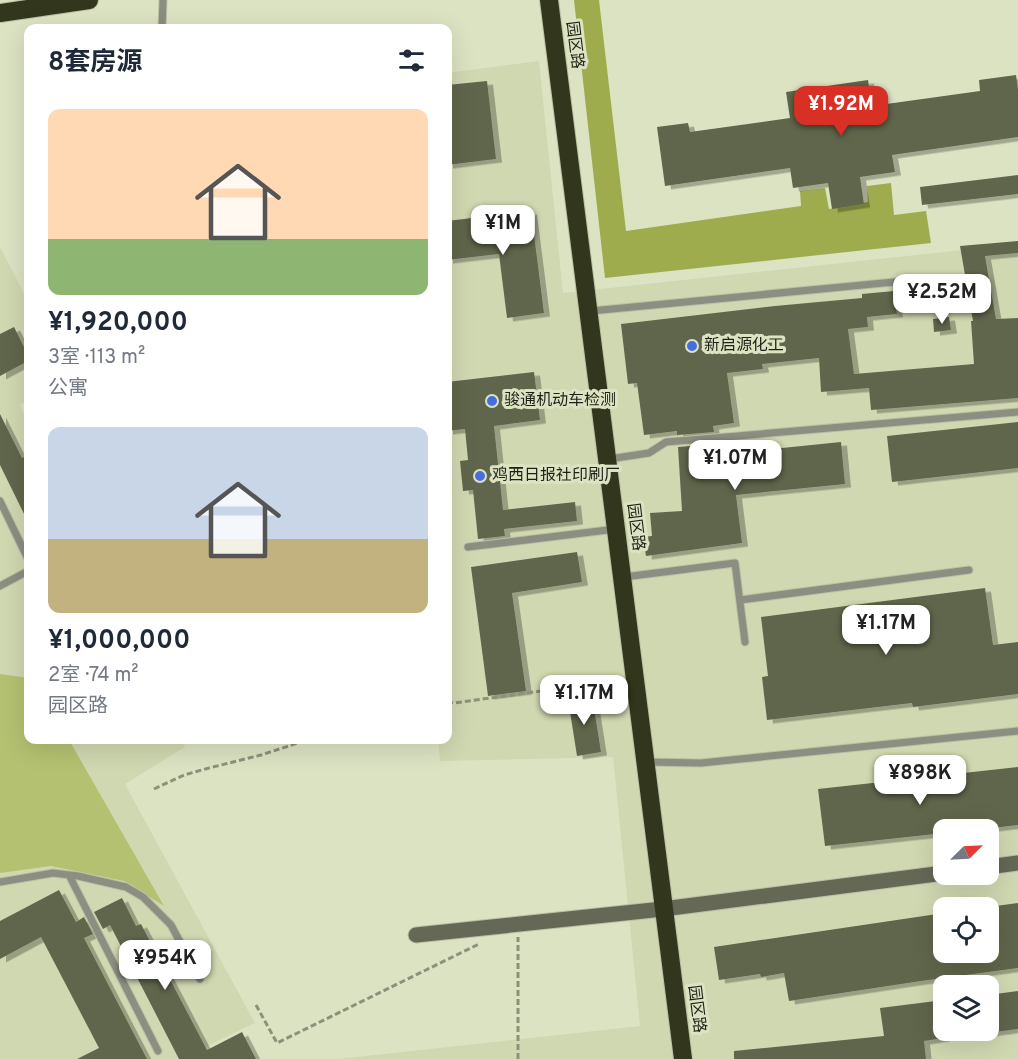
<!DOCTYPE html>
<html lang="zh">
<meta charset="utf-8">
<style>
body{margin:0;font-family:Overpass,"Noto Sans SC",sans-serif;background:#f6f6f7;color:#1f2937;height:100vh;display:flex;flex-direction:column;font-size:22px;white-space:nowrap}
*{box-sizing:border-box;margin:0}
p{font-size:20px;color:#747a83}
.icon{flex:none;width:33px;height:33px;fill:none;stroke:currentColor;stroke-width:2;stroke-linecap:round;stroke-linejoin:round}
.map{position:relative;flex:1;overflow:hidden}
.panel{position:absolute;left:24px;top:24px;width:428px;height:720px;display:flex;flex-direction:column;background:#fff;border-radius:12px;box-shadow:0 6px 24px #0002}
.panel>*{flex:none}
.needle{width:39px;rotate:66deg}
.fabs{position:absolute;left:933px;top:819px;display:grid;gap:12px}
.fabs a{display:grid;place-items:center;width:66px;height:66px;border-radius:12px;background:#fff;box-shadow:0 6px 24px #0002;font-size:30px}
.price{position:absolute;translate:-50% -51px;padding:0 14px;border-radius:12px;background:#fff;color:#222;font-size:20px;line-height:39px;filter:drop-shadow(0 2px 3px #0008)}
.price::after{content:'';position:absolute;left:50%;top:36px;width:18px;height:14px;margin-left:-9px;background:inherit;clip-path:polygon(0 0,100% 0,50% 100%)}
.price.active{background:#d93025;color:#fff}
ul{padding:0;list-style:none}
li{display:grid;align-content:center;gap:12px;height:318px;padding:0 24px}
li span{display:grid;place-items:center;height:186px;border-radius:12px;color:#555}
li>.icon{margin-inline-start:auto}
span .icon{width:108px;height:108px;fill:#fffc;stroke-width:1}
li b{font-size:26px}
h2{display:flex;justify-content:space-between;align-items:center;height:72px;padding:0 24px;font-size:26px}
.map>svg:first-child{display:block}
</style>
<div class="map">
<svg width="1018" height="1059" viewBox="0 0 1018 1059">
<defs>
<filter id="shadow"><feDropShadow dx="6" dy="3.5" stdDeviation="0" flood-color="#0004"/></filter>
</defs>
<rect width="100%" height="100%" fill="#dce3c3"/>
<path fill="#d0d8b1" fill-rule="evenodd" d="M539,61l24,232 455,-49v815h-680l302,-33 -27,-269 -173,4 -2,-21h9v-667zM944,830h44v44h-44zM944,908h44v44h-44zM944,986h44v44h-44z
M0,247l28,54v99l-8,5 8,19v316h154l3,7 -60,37 130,239 -75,36h-180z"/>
<path fill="#b4c171" d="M0,674l28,4v62h41l95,166 -40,-25 -73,-15 -51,7z"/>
<path fill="#9eac4e" d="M574,0h25l27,231 175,-25 -1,-15 25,-3 4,21 39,-7 -1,-16 24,-3 3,32 32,-4 5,32 -326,35z"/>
<path fill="#61664b" filter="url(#shadow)" d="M1016,75l2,15v47l-126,18 3,17 -35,5 4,27 -32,5 -4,-26 -35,5 -3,-20 -125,18 -8,-59 31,-4 2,9 100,-14 -4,-26 82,-12 4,26 108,-15 -1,-11z
M487,81l9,78 -49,6v-80z
M1018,175v19l-96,11 -2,-18z
M531,211l13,102 -37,5 -8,-64 -52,6v-39z
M1018,241v12l-33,3 11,63 22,-1v80l-147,12 -2,-22 -48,4 -2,-34 -57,6 1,5 -36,4 7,50 -21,3 1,6 -37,3v-4l-33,4 -7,-52 -9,1 -7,-60 154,-18 87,-8v-4l32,-3 3,23 -30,3 1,10 -20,2 6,45 120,-10 -3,-43h2l-13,-75z
M949,317l2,13 -17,2 -1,-13z
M14,327l14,28v6l-28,15v-42z
M534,372l6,48 -46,6 9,84 72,-8 2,19 -73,8 1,7 -27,3 -5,-49 -10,1 -3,-30 8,-1 -3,-31 -18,2v-49z
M0,414l22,44 3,-2 3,7v59l-28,-57z
M1018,422v46l-126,14 -5,-46z
M841,442l4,42 -109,11 6,48 -96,13 -3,-19 9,-1 -2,-23 32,-2 -4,-64 36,-3 1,11z
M577,552l5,30 -70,11 14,98 -38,5 -17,-129z
M985,588l8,57 25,-3v52l-105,13 -1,-4 -145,17 -5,-43 6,-1 -7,-59z
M592,695l9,57 -24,4 -9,-57z
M1018,767v58l-43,5h-31v3l-119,13 -7,-57z
M59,890l17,32 8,-5 9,17 -9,4 63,121h-70l22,-11 -58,-111 -41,22v-38z
M122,898l14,28 5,-2 66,126 35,-18 14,27h-77l-69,-134 -7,4 -9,-17z
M1018,903v65l-97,13 -132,20 -5,-28 -23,4 -1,-3 -41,6 -5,-33 230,-34v39h44v-45z
M1018,991v38l-30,4v-38z
M944,1000v38l-20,3 2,18h-192v-8l150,-15 -4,-28z"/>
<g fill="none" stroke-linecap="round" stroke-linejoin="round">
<defs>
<path id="lane" d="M162,28l1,-28
M591,311l303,-29
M609,459l40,-6 17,-11 352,-30
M0,501l28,58
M468,547l148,-18
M624,577l111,-14 10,79
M0,586l28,-15
M740,600l229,-30
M647,762l54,1 317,-32
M69,875l89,176
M0,882l53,-9 25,3 48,11 17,10 28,28 29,54"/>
<path id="secondary" d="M988,867l30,-4
M416,935l247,-26 281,-36"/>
<path id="highway" d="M549,0l134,1059
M0,13l89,-13"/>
</defs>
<use href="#lane" stroke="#bac0a4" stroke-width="9"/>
<use href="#secondary" stroke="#bac0a4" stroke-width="17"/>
<use href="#highway" stroke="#bac0a4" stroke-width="20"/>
<path stroke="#8d917a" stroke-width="3" stroke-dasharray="6 3" stroke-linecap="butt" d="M447,702l7,1 167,-23
M154,789l30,-14 25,-7 52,-13 46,-15
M256,1005l21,38 202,-99
M518,1059v-122"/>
<use href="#lane" stroke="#8b8e81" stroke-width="7"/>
<use href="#secondary" stroke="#646855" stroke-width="15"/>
<use href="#highway" stroke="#32361c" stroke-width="18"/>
</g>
<g fill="#466ee0" stroke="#dce3c3" stroke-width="2">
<circle cx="692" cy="346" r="6"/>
<circle cx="492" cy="401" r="6"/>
<circle cx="480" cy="476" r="6"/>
</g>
<g text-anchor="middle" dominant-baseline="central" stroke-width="6" stroke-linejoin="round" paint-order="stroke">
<g font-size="16" fill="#1f2116" stroke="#dce3c3">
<text transform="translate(574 45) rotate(83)">园区路</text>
<text transform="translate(635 527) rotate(83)">园区路</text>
<text transform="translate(696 1009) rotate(83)">园区路</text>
</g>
<g font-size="16" fill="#1f2116" stroke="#dce3c3" text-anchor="start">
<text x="704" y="346">新启源化工</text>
<text x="504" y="401">骏通机动车检测</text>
<text x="492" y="476">鸡西日报社印刷厂</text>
</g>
</g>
</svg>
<div class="fabs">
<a><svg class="needle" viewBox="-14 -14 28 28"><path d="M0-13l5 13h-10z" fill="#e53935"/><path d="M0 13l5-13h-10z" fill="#747a83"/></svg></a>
<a><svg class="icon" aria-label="locate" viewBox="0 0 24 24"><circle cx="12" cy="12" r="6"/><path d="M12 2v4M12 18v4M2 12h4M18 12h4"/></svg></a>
<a><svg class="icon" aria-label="layers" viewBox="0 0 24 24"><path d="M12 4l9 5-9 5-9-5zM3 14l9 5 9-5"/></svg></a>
</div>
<b class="price active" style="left:841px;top:137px">¥1.92M</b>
<b class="price" style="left:503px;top:256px">¥1M</b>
<b class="price" style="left:942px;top:325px">¥2.52M</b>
<b class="price" style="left:735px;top:491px">¥1.07M</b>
<b class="price" style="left:886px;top:656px">¥1.17M</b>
<b class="price" style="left:584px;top:726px">¥1.17M</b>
<b class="price" style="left:920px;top:806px">¥898K</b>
<b class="price" style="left:165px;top:991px">¥954K</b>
<section class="panel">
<h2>8套房源<svg class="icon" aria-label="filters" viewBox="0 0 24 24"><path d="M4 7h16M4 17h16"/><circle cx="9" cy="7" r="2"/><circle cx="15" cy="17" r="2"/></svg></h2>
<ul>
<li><span style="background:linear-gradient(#ffd9b3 70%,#8fb573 0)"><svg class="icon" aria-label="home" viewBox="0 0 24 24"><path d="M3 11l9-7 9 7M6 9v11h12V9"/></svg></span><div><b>¥1,920,000</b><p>3室 · 113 m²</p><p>公寓</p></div></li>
<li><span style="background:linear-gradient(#c9d6e8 60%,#c2b280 0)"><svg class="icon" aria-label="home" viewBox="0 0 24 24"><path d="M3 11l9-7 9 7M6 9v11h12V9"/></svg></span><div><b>¥1,000,000</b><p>2室 · 74 m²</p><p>园区路</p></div></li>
</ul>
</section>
</div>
